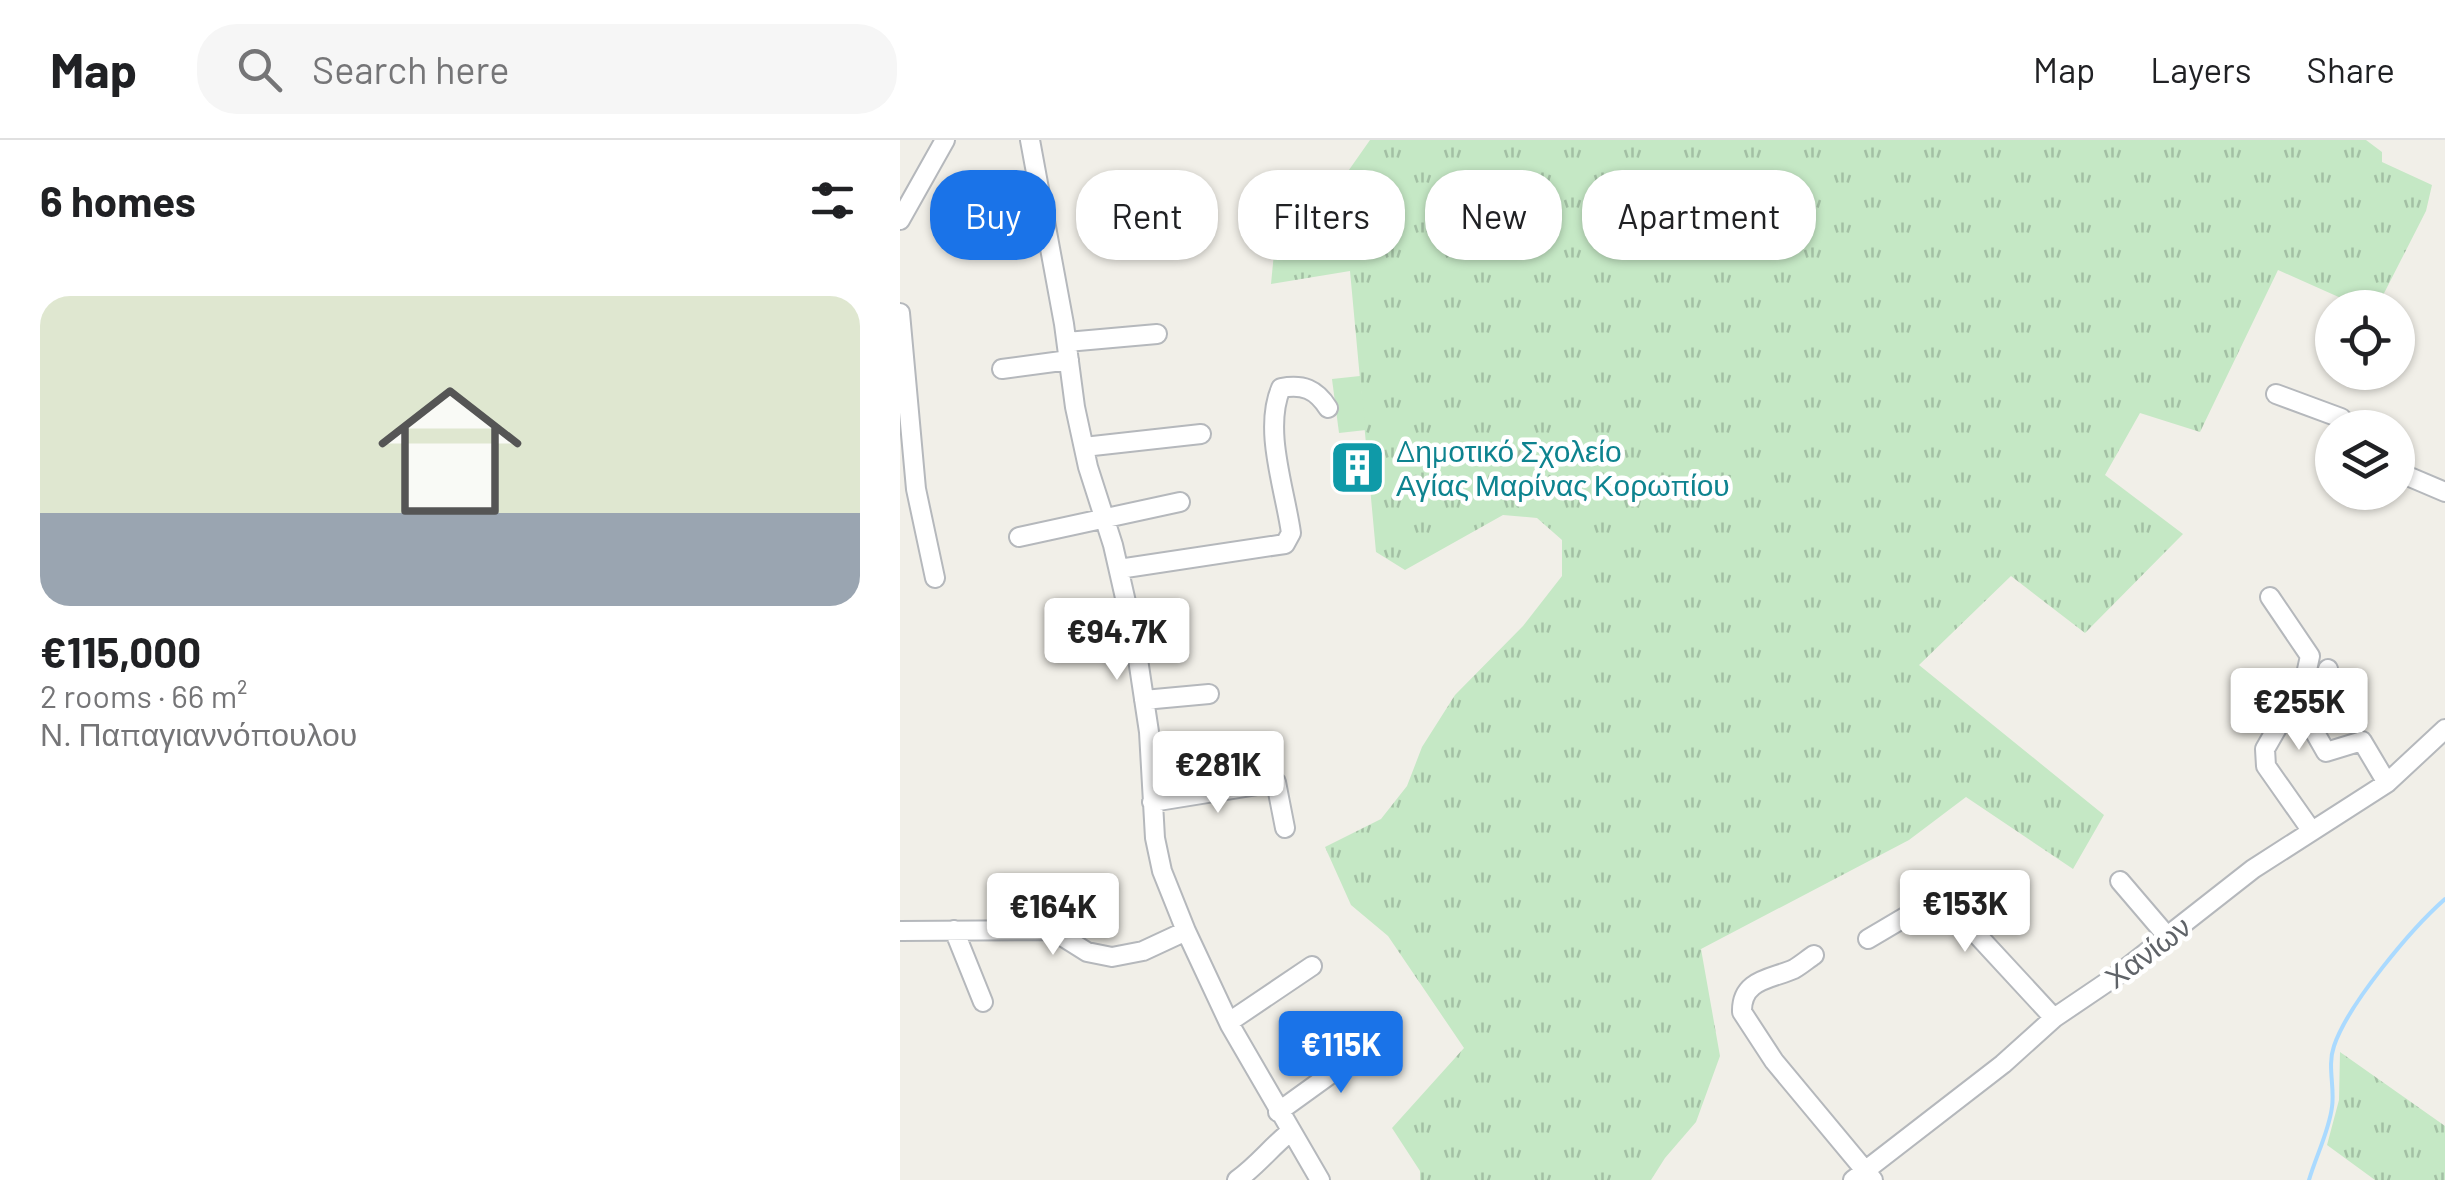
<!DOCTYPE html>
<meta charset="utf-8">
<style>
body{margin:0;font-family:Barlow,sans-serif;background:#f6f6f6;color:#202124;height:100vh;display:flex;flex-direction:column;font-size:38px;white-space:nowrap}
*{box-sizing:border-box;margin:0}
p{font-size:32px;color:#757577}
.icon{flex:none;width:55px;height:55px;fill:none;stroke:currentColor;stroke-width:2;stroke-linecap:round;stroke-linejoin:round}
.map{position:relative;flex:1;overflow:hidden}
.drawer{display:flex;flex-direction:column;background:#fff;width:900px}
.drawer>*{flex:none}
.banner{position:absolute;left:30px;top:30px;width:950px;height:90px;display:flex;gap:20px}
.controls{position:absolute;left:1415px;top:150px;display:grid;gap:20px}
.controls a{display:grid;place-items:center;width:100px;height:100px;border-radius:50%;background:#fff;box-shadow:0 2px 8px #0004;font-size:50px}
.price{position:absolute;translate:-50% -85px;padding:0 22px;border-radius:10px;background:#fff;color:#222;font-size:32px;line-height:65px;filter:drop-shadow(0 2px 5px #0008)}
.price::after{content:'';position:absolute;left:50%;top:60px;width:30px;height:22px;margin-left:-15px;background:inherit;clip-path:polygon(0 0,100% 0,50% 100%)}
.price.active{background:#1a73e8;color:#fff}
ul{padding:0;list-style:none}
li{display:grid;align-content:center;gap:20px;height:530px;padding:0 40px}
li span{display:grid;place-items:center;height:310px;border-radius:30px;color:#555}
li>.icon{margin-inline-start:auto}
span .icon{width:180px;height:180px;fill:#fffc;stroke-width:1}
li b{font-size:42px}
h2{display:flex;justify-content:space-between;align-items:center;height:120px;padding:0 40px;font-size:42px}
.pill{padding:0 35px;border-radius:40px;background:#fff;box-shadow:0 2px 8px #0004;font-size:35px;line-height:90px}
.pill.active{background:#1a73e8;color:#fff}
header{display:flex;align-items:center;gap:60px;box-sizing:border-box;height:140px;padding:0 50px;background:#fff;border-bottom:2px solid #e0e0e0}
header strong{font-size:48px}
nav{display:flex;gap:55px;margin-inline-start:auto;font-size:35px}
.search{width:700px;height:90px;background:#f6f6f6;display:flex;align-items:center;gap:25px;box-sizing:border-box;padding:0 35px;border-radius:40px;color:#757577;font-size:38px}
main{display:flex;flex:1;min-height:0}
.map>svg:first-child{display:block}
</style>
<header>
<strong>Map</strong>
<div class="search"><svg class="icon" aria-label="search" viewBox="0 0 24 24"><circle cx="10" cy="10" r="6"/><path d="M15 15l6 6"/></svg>Search here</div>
<nav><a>Map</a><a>Layers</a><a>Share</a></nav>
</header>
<main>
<section class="drawer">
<h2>6 homes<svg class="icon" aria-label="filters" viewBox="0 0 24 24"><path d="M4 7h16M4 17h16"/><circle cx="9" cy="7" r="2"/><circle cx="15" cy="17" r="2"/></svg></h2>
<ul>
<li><span style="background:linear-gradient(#dfe7d0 70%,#9aa5b1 0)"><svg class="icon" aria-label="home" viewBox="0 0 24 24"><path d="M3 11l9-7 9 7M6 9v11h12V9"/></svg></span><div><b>€115,000</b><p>2 rooms · 66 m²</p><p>Ν. Παπαγιαννόπουλου</p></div></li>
</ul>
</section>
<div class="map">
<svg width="1545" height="1040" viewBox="0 0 1545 1040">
<defs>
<pattern id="grass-tufts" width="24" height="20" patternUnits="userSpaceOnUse" patternTransform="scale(2.5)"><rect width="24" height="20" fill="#c5e8c5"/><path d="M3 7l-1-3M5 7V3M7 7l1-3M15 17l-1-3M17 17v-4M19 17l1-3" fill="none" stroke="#a3c0a4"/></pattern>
</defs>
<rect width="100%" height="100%" fill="#f1efe8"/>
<path fill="url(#grass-tufts)" d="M470,0h996l16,12v10l50,23 -6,26 -49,96h-16l-83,-37 -78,162 -60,-19 -35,62 78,59 -98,99 -74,-57 -92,89 185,150 -31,54 -107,-72 -57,43 -208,109 19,107 -24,66 -31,36 -14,22h-231v-9l-28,-43 72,-80 -76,-112 -37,-31 -26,-58 56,-28 26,-33 15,-39 33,-52 68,-69 39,-50v-36l-25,-22 -34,-3 -98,55 -29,-18 -26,-281 -79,13 3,-31 22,-32 41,-34z
M1440,912l105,74v54h-70l-48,-35 12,-45z"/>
<path fill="#c5e8c5" d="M460,236l6,54 -27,3 -7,-54z"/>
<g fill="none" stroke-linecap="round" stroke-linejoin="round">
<path stroke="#aadaff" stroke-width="4" d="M1409,1040c7,-24 20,-49 23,-73 3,-20 -5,-41 2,-61 14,-42 78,-118 111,-147"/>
<defs>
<path id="minor" d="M130,0l34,184 11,83 13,60 25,78 23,101 13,86 6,106 7,33 24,60 44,94 90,155
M0,80l45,-80
M0,173l16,176 19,89
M167,202l90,-8
M102,229l67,-9
M1376,254l65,24v10
M184,307l117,-13
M1498,332l47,20
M119,397l161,-35
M219,429l166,-25 6,-11c-6,-44 -28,-103 -10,-145 22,-4 35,1 47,20
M1370,457l40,59 -5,23 -40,70 1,17 45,64
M1428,529l-14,62 12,21 36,-11 25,42
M244,560l65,-6
M252,662l124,-20 9,46
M1220,741l47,55
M54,790l29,72
M0,791l152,-1 35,22 25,5 31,-6 43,-20
M968,799l66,-39 9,-2 111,120
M914,815c-6,4 -13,10 -20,14 -22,10 -53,10 -52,43l32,49 99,119
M329,882l83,-56
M378,972l97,-70
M337,1040c21,-15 34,-33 53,-48
M953,1040l150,-116 51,-46 65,-44 134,-105 134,-86 58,-54"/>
</defs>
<use href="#minor" stroke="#b5b8bc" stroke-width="22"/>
<use href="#minor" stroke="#fff" stroke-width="18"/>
</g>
<defs>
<symbol id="building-square" viewBox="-11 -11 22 22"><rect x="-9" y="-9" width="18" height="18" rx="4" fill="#0f9aa8" stroke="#fff"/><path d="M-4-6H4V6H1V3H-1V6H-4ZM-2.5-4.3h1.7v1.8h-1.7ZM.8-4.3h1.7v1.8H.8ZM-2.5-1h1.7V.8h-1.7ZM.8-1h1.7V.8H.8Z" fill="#fff"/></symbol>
</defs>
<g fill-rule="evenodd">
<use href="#building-square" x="426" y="296" width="63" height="63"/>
</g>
<g text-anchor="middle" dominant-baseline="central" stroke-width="9" stroke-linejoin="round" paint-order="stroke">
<g font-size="30" fill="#0d838f" stroke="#fff" text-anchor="start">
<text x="496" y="310">Δημοτικό Σχολείο<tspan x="496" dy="34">Αγίας Μαρίνας Κορωπίου</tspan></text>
</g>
<g font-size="30" fill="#5f6368" stroke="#fff">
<text transform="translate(1247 811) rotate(-37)">Χανίων</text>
</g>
</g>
</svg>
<div class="controls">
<a><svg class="icon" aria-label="locate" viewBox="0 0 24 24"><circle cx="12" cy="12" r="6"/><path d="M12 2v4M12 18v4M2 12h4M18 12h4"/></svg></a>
<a><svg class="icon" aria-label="layers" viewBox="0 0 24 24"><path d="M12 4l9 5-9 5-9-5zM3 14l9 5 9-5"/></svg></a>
</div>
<b class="price" style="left:217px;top:543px">€94.7K</b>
<b class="price" style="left:1399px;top:613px">€255K</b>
<b class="price" style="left:318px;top:676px">€281K</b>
<b class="price" style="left:1065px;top:815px">€153K</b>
<b class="price" style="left:153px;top:818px">€164K</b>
<b class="price active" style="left:441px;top:956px">€115K</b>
<div class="banner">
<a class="pill active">Buy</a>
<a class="pill">Rent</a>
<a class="pill">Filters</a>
<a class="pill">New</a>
<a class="pill">Apartment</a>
</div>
</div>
</main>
